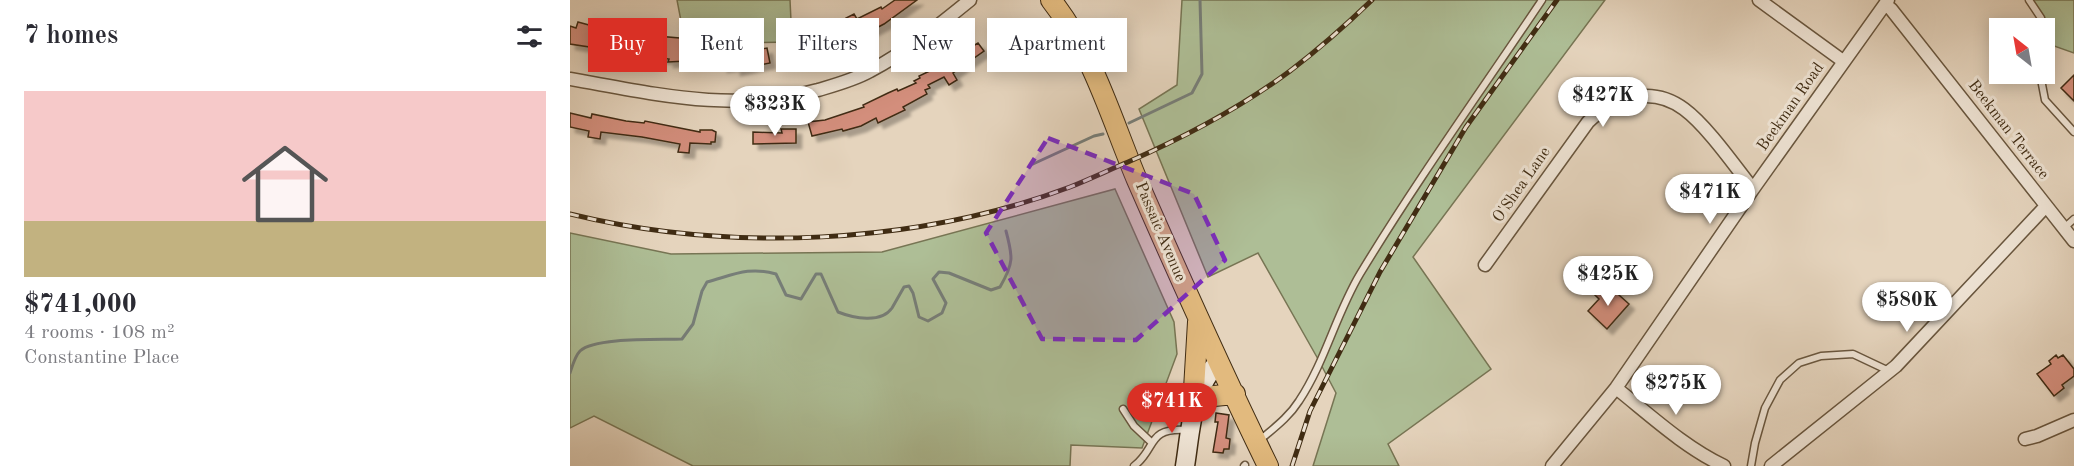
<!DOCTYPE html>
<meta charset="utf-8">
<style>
body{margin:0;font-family:"Old Standard TT",serif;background:#f2f2f3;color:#2b2b33;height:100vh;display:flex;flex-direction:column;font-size:22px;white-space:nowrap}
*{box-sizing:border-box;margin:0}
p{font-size:20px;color:#7c7c81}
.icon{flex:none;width:33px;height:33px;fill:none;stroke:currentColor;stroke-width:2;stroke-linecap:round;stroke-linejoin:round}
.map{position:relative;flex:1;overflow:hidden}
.drawer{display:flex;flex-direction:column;background:#fff;width:570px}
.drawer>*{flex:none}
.top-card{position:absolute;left:18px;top:18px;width:570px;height:54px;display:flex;gap:12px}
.needle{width:39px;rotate:329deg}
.controls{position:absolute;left:1419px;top:18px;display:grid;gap:12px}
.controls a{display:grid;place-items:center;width:66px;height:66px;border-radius:0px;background:#fff;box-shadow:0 3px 15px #0003;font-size:30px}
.price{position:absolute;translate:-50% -51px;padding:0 14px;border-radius:21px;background:#fff;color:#222;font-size:20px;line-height:39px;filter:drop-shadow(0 2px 3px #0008)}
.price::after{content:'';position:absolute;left:50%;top:36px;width:18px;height:14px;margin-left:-9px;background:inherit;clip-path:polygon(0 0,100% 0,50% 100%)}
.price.active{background:#d93025;color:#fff}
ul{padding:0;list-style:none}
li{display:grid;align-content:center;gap:12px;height:318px;padding:0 24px}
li+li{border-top:2px solid #e1e1e2}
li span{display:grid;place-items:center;height:186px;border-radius:0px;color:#555}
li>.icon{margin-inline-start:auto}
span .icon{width:108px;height:108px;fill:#fffc;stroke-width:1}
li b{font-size:26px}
h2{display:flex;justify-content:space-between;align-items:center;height:72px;padding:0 24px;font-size:26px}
.pill{padding:0 21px;border-radius:0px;background:#fff;box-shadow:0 3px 15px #0003;font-size:21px;line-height:54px}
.pill.active{background:#d93025;color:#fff}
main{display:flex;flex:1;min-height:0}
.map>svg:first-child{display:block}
</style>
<main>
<section class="drawer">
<h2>7 homes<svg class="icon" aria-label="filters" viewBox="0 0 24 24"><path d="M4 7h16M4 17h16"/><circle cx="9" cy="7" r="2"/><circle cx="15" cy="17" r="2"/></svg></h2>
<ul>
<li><span style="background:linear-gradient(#f6c9c9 70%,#c2b280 0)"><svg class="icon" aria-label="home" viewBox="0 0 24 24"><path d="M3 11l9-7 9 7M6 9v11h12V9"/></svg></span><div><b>$741,000</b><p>4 rooms · 108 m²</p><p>Constantine Place</p></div></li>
</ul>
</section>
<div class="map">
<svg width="1504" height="466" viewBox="0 0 1504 466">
<defs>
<filter id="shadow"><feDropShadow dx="5.5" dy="5.5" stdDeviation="1.5" flood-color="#0004"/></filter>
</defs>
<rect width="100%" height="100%" fill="#e5d4bd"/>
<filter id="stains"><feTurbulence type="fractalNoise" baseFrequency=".00333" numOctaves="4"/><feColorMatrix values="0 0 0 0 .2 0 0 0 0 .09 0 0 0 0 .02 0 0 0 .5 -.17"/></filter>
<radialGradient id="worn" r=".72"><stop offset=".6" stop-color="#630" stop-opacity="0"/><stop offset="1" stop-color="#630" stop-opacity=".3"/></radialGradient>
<path fill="#aebe96" stroke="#777554" stroke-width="1.5" d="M107,0h113l2,42 -57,1 -25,-6 -29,-16z
M612,0h423l-192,257 78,112 -103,75 11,22h-86l23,-73 -18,-34 -60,-106 -50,24 -69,-168 38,-24z
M1463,0h41v53l-20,-7z
M545,189l59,133 3,32 -35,94 -71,-3 -1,21h-377l-99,-50 -24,12v-195l101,21 211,-2z"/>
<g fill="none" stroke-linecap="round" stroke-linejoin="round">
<path stroke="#777e78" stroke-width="3" d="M559,123l63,-30 10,-19 -2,-74
M463,164l61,-28 9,-2
M0,373c2,-6 5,-17 10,-22 15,-14 80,-11 102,-12l11,-15 9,-33 5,-9c26,-7 42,-16 69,-8l10,21 15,4 15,-25h5l17,38c15,6 43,12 54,-4 4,-7 8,-14 12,-21l5,-1 4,7 6,24 9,4 14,-8 4,-10 -13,-24 6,-7 10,1 42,17 9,-3c14,-24 13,-30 6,-56"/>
</g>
<path fill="#d38e7b" stroke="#402c13" stroke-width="1.5" filter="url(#shadow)" d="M325,0h22l-33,24 -15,8 -1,-2 -8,4 -1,-2 -4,3 -1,-2 -16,6 1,3 -33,11 -3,-11 4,-1 -1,-4 4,-1 -3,-10 21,-7 3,9 17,-6 -2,-4 8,-4 3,5 24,-12 1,2z
M8,22l22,6 1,-4 8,2v3l25,3v2l57,5 -2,16h-2v6l-19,1 1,-3 -99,-15v-18l6,2z
M408,43l6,8 -31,22 4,7 -8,5 -5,-8 -16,8 2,3 -5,2 2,4 -24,13 2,3 -27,13 -2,-5 -15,8 -18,5 -1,-2 -30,7 -4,-14 17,-2 39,-13 -1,-2 25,-12 9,-4 1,2 18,-8 -2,-2 6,-3 -1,-2 19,-9 28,-21 2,3z
M197,48l3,15 -35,7v-5l-13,2 -1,-11z
M1504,75v26l-13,-13z
M0,113l21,5 1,-4 34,7 18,2 1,-2 55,11v-2h12l4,2 -1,10h-4v2l-21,-1 -1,10 -11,-1 2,-8 -38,-7 -41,-5 -1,7 -12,-2 1,-6 -19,-4z
M211,129h15v14l-43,1v-12l29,1z
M1040,287l19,17 -22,25 -19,-18 11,-12 -4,-4 8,-7 3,3z
M1486,355l2,3 5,-3 11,14v7l-12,9 2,3 -10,8 -17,-22 14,-10 -2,-3z
M646,413l13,2 -3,23 4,1 -1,10h-5l-1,4 -10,-1 5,-30h-3z"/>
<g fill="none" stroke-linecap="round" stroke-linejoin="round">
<defs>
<path id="lane" d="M1459,0l12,18 3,10
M1470,74l5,26 29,32
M1494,228l10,-9
M553,409l11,17 17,16
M690,440c14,-12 29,-23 39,-39 26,-39 37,-87 61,-127 57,-94 121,-183 182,-274
M564,466c23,-17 12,-39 53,-36
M674,466l1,-1
M1181,466l4,-23 10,-35 15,-28 19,-17 22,-7 32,-2 36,17"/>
<path id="street" d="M1189,0l84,61
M1315,4l6,5 183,232
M0,79c86,15 162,34 248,11 17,-5 36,-10 52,-19 36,-19 68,-45 100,-71
M915,265l103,-143c26,-25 64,-37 96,-13 23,17 50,56 69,80
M1046,388c34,27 68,59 108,78
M1455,439l12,-3 37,-16
M982,466l64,-78 137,-199 135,-189
M1201,466l125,-100 150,-160"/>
<path id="secondary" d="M615,466c6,-37 6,-75 33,-104"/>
<path id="primary" d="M481,0c42,53 60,118 86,180 42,96 85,192 131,286
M623,406l5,-84
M623,406l21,-10 21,-2"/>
</defs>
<use href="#lane" stroke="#69563e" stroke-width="9"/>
<use href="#street" stroke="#69563e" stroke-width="15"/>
<use href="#secondary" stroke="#402c13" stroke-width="21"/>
<use href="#primary" stroke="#402c13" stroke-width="22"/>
<use href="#lane" stroke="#eee3d4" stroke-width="6"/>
<use href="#street" stroke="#eee3d4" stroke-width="12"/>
<use href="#secondary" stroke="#eee3d4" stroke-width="18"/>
<use href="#primary" stroke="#e2ba7e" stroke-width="20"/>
<defs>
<path id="rail" d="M0,214c159,39 346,31 500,-27 20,-8 39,-17 58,-25 57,-25 112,-54 162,-91 29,-22 56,-46 82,-71
M722,466l18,-55 70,-139 86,-145 91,-127"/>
</defs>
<use href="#rail" stroke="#402c13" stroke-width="5"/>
<use href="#rail" stroke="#eee3d4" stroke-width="3" stroke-dasharray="9" stroke-linecap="butt"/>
</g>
<path fill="#7b2cbf" fill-opacity="0.2" stroke="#7b2cbf" stroke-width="4.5" stroke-dasharray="12 8" stroke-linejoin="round" d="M478,138l146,56 31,66 -89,80 -94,-1 -56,-106z"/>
<g text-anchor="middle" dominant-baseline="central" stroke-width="6" stroke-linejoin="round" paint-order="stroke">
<g font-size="16" fill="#402c13" stroke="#eee3d4">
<text transform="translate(1221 107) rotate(-55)">Beekman Road</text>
<text transform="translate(1438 130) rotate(52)">Beekman Terrace</text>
<text transform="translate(952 185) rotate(-55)">O'Shea Lane</text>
<text transform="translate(590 232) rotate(67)">Passaic Avenue</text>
</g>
</g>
<rect width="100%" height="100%" filter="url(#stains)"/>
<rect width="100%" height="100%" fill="url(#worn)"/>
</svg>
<div class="controls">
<a><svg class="needle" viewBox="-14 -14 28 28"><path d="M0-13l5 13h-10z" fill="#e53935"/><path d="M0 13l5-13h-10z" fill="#7c7c81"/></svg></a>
</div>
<b class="price" style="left:1033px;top:128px">$427K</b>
<b class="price" style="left:205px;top:137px">$323K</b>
<b class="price" style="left:1140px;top:225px">$471K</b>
<b class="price" style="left:1038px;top:307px">$425K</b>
<b class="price" style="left:1337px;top:333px">$580K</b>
<b class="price" style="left:1106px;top:416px">$275K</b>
<b class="price active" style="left:602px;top:434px">$741K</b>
<div class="top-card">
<a class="pill active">Buy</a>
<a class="pill">Rent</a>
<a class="pill">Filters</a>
<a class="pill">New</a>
<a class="pill">Apartment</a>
</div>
</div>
</main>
